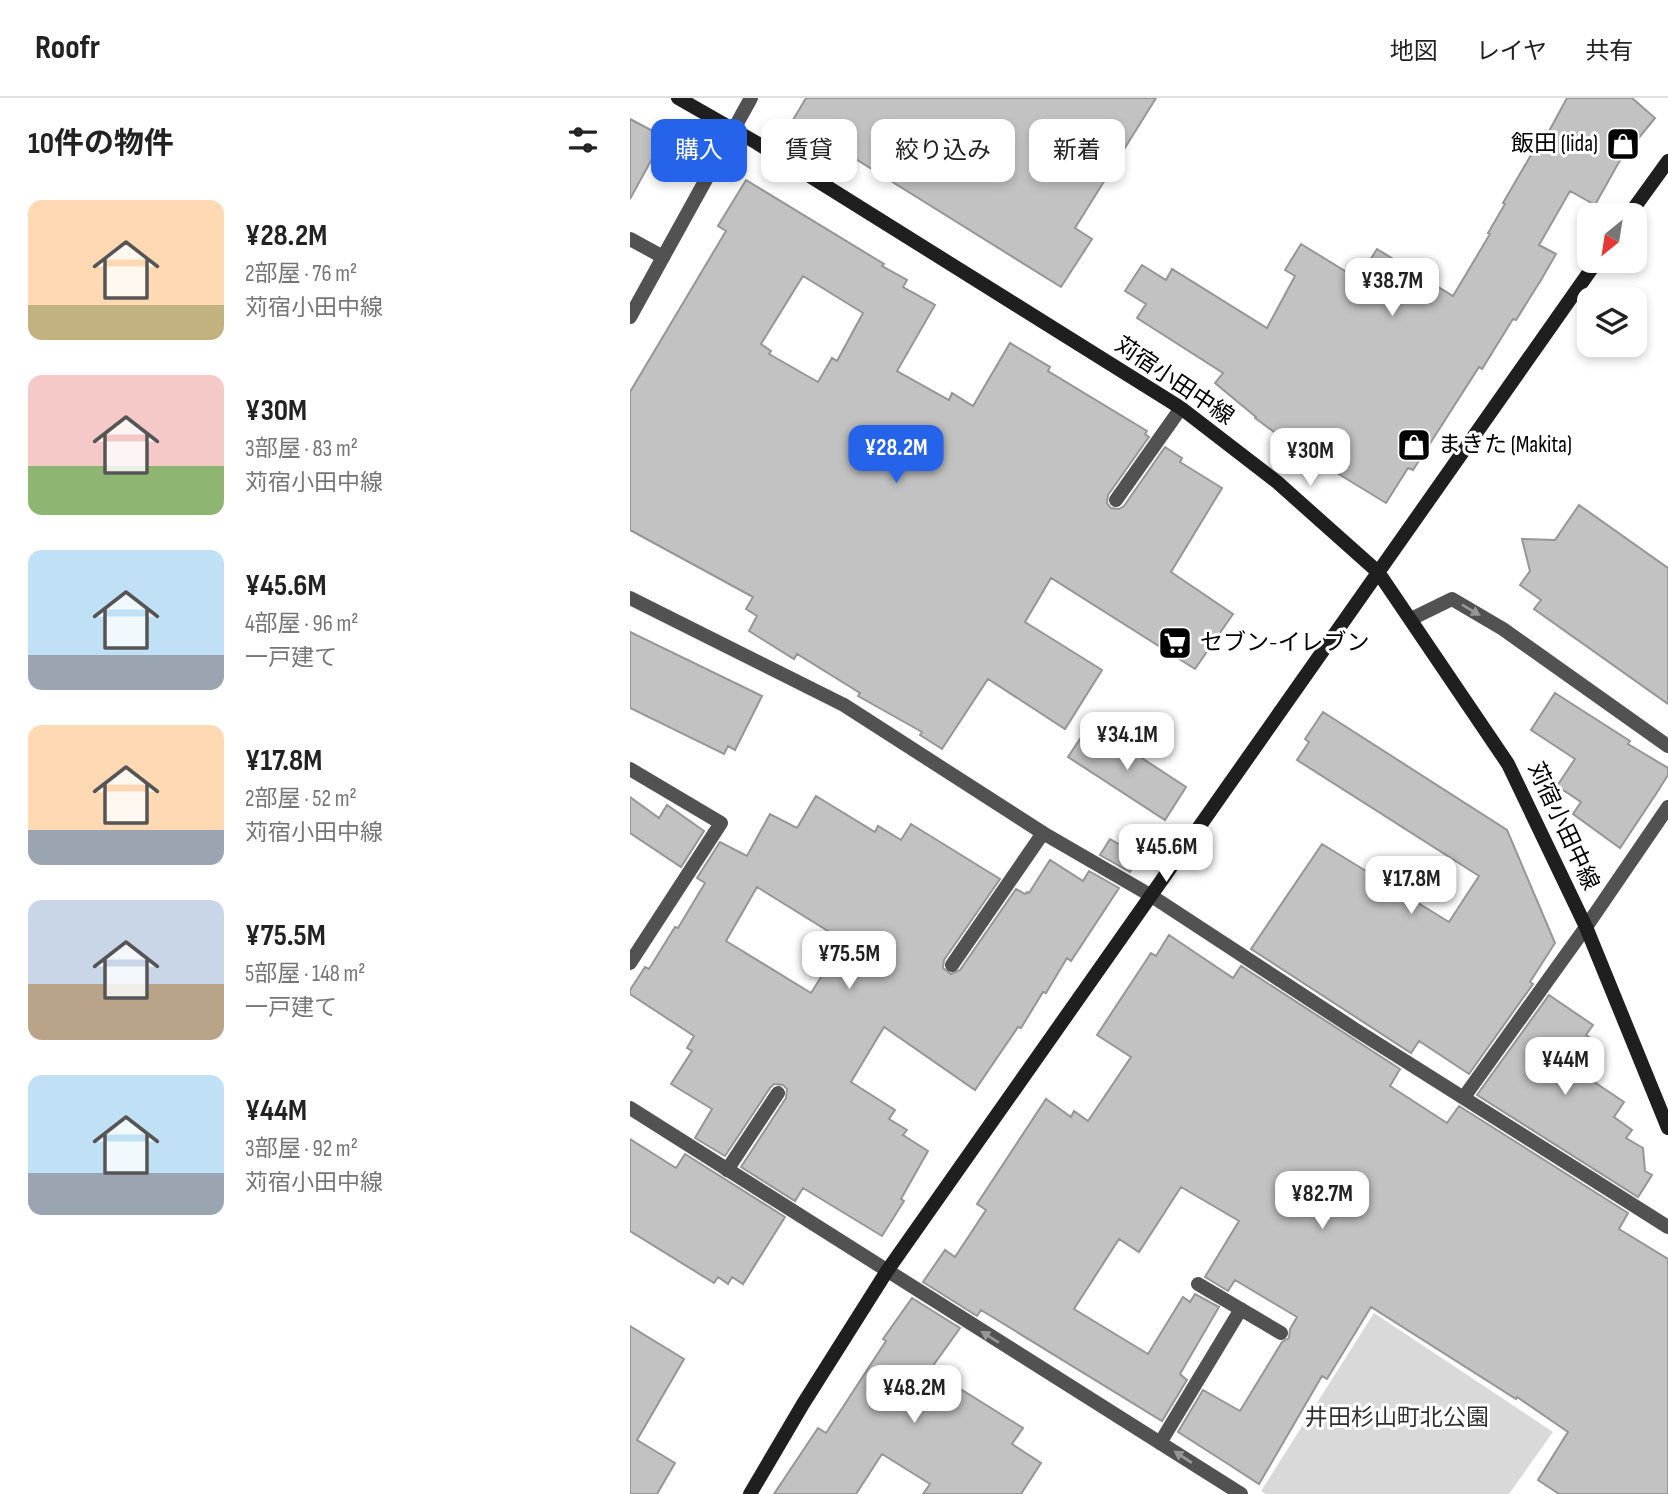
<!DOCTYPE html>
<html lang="ja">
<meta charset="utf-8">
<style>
body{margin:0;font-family:"Sofia Sans Condensed","Noto Sans JP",sans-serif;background:#f6f6f6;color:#222;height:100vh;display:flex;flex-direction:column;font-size:26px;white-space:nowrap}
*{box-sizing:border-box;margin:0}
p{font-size:23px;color:#767676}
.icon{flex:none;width:38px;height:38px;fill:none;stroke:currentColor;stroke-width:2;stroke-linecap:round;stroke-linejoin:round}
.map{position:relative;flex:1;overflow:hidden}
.details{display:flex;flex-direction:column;background:#fff;width:630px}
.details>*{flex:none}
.banner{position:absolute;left:21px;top:21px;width:665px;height:63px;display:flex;gap:14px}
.needle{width:46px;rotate:210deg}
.fabs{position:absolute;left:947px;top:105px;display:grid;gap:14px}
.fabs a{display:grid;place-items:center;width:70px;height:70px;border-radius:14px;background:#fff;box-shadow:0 4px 10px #0003;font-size:35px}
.price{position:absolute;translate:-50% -60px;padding:0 16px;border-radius:14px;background:#fff;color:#222;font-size:23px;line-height:46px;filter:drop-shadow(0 2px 4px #0008)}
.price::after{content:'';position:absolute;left:50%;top:42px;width:21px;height:16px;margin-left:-10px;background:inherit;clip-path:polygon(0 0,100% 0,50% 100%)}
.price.selected{background:#2563eb;color:#fff}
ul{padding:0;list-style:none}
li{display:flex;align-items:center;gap:21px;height:175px;padding:0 28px}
li span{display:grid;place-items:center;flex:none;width:196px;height:140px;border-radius:14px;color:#555}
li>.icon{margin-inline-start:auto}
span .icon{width:84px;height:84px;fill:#fffc;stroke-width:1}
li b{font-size:30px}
h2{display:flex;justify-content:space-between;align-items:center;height:84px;padding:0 28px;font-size:30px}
.tag{padding:0 24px;border-radius:14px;background:#fff;box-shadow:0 4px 10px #0003;font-size:24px;line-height:63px}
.tag.selected{background:#2563eb;color:#fff}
header{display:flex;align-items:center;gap:42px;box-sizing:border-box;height:98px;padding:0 35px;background:#fff;border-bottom:2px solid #e0e0e0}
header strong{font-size:33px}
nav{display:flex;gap:38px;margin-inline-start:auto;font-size:24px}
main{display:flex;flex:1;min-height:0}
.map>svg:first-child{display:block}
</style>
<header>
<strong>Roofr</strong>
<nav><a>地図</a><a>レイヤ</a><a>共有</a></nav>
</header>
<main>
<section class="details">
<h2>10件の物件<svg class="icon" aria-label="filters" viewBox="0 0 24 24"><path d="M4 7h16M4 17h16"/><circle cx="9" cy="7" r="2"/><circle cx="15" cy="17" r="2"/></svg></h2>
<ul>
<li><span style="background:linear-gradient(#ffd9b3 75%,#c2b280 0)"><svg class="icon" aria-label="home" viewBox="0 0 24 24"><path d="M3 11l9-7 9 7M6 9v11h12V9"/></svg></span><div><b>¥28.2M</b><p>2部屋 · 76 m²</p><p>苅宿小田中線</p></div></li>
<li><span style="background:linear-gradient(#f6c9c9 65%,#8fb573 0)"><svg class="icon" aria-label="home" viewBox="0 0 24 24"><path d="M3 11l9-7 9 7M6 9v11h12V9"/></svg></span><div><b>¥30M</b><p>3部屋 · 83 m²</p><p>苅宿小田中線</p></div></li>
<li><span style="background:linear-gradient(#bfe0f5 75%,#9aa5b1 0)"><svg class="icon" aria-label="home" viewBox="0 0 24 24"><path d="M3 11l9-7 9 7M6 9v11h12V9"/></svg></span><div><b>¥45.6M</b><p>4部屋 · 96 m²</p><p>一戸建て</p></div></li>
<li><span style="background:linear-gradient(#ffd9b3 75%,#9aa5b1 0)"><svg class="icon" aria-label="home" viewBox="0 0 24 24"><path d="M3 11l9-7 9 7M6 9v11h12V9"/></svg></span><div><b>¥17.8M</b><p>2部屋 · 52 m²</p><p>苅宿小田中線</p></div></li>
<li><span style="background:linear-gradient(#c9d6e8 60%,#b9a48a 0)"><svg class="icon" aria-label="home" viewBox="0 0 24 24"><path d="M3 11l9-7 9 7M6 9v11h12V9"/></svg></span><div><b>¥75.5M</b><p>5部屋 · 148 m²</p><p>一戸建て</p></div></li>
<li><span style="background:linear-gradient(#bfe0f5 70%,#9aa5b1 0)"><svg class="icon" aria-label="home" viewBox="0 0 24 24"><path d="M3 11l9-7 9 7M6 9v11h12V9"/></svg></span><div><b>¥44M</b><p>3部屋 · 92 m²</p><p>苅宿小田中線</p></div></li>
</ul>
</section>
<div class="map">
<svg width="1038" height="1396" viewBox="0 0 1038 1396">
<rect width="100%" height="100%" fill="#fff"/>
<path fill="#d9d9d9" d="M744,1215l179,119 -44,62h-243l-5,-3z"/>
<path fill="#c2c2c2" stroke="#969696" stroke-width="2" fill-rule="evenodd" d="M176,0h350l-81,130 17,11 -31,48 -268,-167z
M937,0h65l23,20 -36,44 -24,43 -25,-14 -31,54 17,9 -15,26 -25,40 -3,-1 -31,50 -3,-2 -66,103 -5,-2 -22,35 -90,-55 -41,-30 1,-1 -41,-34 8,-10 -86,-55 9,-14 -21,-13 17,-26 24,15 6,-11 95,59 28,-52 -10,-6 16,-26 57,35 19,-30 76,47 37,-62 -2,-1 17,-29 -2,-1 42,-72 3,2z
M0,21l34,18 -34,62z
M116,82l138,84 -2,2 25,14 -4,7 32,18 -38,66 52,29 3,-7 21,13 37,-63 40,24 -2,4 99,60 -2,3 4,3 -41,58 -1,8 4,5 8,1 5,-3 41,-59 17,11 -2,4 42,26 -51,84 62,42 -38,55 -144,-91 -26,44 77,48 -37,59 -77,-50 -46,70 -22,-14 2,-3 -64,-36 2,-3 -63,-39 -3,5 -45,-28 8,-15 -11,-7 7,-12 -123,-67v-138l96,-161 -8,-5zM173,178l60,37 -26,48 -5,-3 -14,24 -49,-28 2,-3 -10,-7z
M949,407l89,63v136l-134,-95 7,-9 -21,-15 10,-14 -8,-32 33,1z
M0,534l132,64 -27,54 -7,-4 -4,8 -94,-46z
M925,595l75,48 -2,3 40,24v7l-12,19 -36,54 -47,-34 8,-12 -24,-16 18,-27 -44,-29z
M693,614l184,118 48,113 -25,39 3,2 -64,90 -50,-33 -8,12 -160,-104 71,-105 127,78 30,-46 -182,-116 12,-18 -4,-3z
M460,626l96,63 -21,33 -97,-63z
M186,698l59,36 3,-6 23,14 10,-16 89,55 -56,81 -1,8 8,6 9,-4 56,-81 9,5 2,-2 2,1 21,-33 33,21 6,-10 30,17 -48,73 -4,-3 -21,35 -3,-1 -22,36 -3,-1 -43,63 -91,-63 -33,55 44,28 -6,9 18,11 -4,5 25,16 -27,48 3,2 -22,35 -79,-48 -8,13 -54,-34 45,-69 1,-9 -4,-4 -9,-1 -4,4 -45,68 -30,-18 17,-29 -41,-25 21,-33 -5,-3 7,-12 -64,-42v-4l15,-23 4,2 26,-42 3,1 27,-45 -8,-5 23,-36 27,14 23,-42 27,14zM127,789l87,54 -33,52 -85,-52z
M0,699l29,21 8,-13 37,26 -23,36 -51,-34z
M480,741l30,17 -10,16 -30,-17z
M539,837l64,43 8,-12 159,103 -10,17 57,37 12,-17 169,107 -9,16 49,30v235h-109l-21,-14 30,-48 -51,-35 -1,2 -145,-92 -44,72 -5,-3 -63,108 -31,-20 -50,-32 25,-42 37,21 42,-69 7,-4 1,-9 7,-12 -62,-37 -7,11 -23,-14 34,-56 -58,-34 -42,65 -20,-13 -45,70 74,45 35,-57 7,5 5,-8 24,13 -39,67 7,6 -25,41 -181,-111 -4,6 -54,-34 22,-32 10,7 31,-47 -9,-6 69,-105 25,18 3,-6 14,10 43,-64 -34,-22 54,-82 5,3z
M919,897l44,30 -7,10 6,4 -20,28 52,35 -10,15 18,13 -6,8 17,10 2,23 7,4 -14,22 -161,-102z
M0,1041l46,29 9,-14 100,63 -42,67 -11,-7 -4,7 -10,-7 -4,6 -84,-52z
M282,1200l48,30 -30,42 93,58 -11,16 29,19 -20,31h-98l7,-10 -48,-30 -26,40h-82l44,-66 8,5 60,-92 -3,-2z
M0,1228l54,33 -47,81 38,23 -18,31h-27z"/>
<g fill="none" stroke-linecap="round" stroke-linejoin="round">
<path stroke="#525252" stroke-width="14" d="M0,141l33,18
M486,402l65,-92
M0,671l91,54 -91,140
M322,867l91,-132
M834,999l122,-170 82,-120
M97,1072l51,-77
M568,1186l83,49
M530,1345l81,-134"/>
<path stroke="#525252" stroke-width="14" d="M0,219l121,-219
M0,500l214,107 199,128 107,62 206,135 312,197
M781,521l41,-20 51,30 165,117
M0,1010l611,386"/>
<path stroke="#1f1f1f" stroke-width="14" d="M48,0l79,45 424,265 96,74 101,90 130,192 78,163 82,201
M999,117l39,-54
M120,1396l53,-90 84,-133 710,-1010"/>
</g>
<defs><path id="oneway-solid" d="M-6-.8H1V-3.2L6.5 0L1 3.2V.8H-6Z" transform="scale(1.75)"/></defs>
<g fill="#979797">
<use href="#oneway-solid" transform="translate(841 512) rotate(31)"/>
<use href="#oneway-solid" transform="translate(360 1239) rotate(-148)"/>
<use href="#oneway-solid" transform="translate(553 1359) rotate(-147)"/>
</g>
<defs>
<symbol id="shop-square" viewBox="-11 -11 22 22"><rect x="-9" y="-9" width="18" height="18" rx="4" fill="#000" stroke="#fff"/><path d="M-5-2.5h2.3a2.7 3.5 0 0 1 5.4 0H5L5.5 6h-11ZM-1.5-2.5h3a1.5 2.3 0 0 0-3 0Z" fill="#fff"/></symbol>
<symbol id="supermarket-square" viewBox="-11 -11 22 22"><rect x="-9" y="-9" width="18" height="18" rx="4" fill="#000" stroke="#fff"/><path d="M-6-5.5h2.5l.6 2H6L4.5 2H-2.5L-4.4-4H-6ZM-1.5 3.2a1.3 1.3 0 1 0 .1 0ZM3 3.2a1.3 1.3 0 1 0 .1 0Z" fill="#fff"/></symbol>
</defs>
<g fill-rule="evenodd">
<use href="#shop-square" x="974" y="27" width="38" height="38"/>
<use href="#shop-square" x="765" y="328" width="38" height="38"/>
<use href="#supermarket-square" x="526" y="526" width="38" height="38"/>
</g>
<g text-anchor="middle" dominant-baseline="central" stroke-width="6" stroke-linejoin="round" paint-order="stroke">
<g font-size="23" fill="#000" stroke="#fff" text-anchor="start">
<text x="968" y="46" text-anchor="end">飯田 (Iida)</text>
<text x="808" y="347">まきた (Makita)</text>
<text x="570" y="545">セブン-イレブン</text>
</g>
<g font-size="23" fill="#000" stroke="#fff">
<text transform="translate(544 283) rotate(34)">苅宿小田中線</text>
<text transform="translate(933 728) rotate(65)">苅宿小田中線</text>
</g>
<g font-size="23" fill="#303030" stroke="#fff">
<text x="767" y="1320">井田杉山町北公園</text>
</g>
</g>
</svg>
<div class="fabs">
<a><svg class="needle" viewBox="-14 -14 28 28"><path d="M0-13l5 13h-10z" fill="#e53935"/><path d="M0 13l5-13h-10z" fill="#767676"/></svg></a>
<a><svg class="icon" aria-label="layers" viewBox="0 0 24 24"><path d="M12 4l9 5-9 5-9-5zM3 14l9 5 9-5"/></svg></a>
</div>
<b class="price" style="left:762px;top:220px">¥38.7M</b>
<b class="price selected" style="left:266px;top:387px">¥28.2M</b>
<b class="price" style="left:680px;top:390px">¥30M</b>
<b class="price" style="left:497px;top:674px">¥34.1M</b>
<b class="price" style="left:536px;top:786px">¥45.6M</b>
<b class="price" style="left:781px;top:818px">¥17.8M</b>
<b class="price" style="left:219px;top:893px">¥75.5M</b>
<b class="price" style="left:935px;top:999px">¥44M</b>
<b class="price" style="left:692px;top:1133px">¥82.7M</b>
<b class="price" style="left:284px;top:1327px">¥48.2M</b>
<div class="banner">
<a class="tag selected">購入</a>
<a class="tag">賃貸</a>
<a class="tag">絞り込み</a>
<a class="tag">新着</a>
</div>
</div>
</main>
